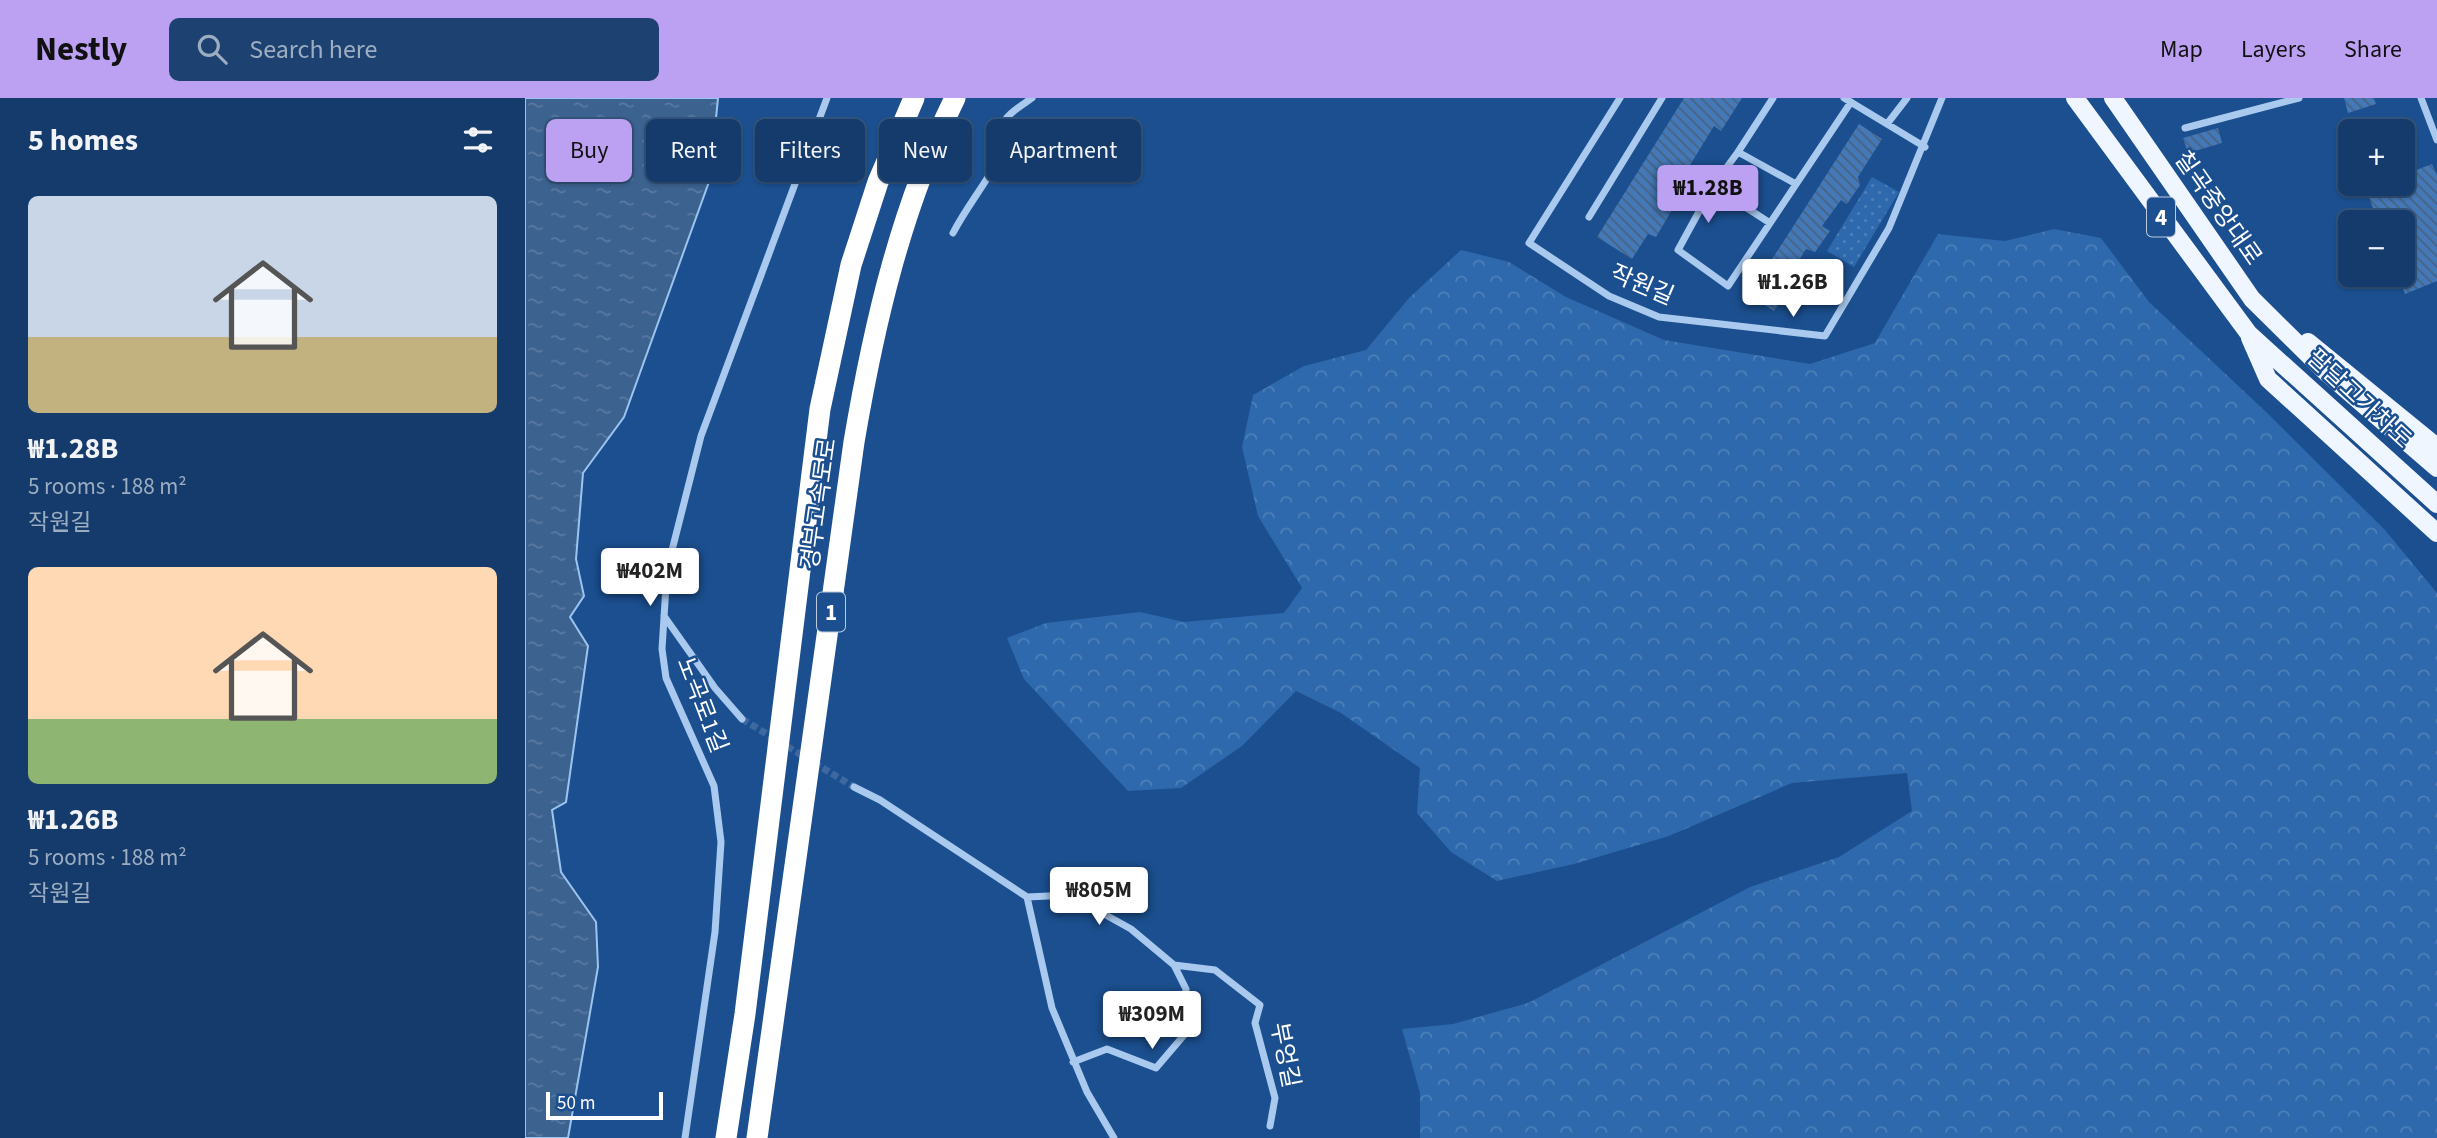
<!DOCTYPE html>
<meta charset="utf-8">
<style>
body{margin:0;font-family:"Source Sans 3","Noto Sans KR",sans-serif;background:#1d4271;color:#f1f3f6;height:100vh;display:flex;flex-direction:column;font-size:26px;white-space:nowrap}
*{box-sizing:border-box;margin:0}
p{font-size:23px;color:#9dadc1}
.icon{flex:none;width:38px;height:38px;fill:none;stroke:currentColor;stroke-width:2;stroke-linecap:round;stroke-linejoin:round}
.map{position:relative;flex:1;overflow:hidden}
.drawer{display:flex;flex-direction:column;background:#143b6b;width:525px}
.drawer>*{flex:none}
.banner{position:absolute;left:21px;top:21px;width:665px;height:63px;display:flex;gap:14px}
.buttons{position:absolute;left:1813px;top:21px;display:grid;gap:14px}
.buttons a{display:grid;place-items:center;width:77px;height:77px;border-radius:10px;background:#143b6b;box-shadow:0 2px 5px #0004,0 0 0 2px #33557e;font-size:35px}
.scale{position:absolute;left:21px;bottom:18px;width:117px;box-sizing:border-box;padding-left:7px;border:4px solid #fff;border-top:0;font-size:19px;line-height:24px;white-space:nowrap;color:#fff;-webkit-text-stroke:5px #1b4f8f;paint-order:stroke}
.price{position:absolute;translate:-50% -60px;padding:0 16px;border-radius:7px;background:#fff;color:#222;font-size:23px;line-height:46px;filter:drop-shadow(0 2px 4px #0008)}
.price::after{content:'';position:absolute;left:50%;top:42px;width:21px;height:16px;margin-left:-10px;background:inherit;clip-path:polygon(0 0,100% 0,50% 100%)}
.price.on{background:#bca0f2;color:#111}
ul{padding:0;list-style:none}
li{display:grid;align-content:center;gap:14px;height:371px;padding:0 28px}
li span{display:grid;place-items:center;height:217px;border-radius:10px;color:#555}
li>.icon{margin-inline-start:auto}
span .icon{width:126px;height:126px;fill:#fffc;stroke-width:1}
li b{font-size:30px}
h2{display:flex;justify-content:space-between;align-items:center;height:84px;padding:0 28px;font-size:30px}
.tag{padding:0 24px;border-radius:10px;background:#143b6b;box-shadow:0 2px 5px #0004,0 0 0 2px #33557e;font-size:24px;line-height:63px}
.tag.on{background:#bca0f2;color:#111}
header{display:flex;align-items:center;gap:42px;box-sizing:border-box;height:98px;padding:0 35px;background:#bca0f2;color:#111}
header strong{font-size:33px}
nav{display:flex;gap:38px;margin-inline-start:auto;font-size:24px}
.search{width:490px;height:63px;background:#1d4271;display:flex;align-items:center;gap:18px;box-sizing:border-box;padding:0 24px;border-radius:10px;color:#9dadc1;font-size:26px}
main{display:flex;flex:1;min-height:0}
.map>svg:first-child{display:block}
</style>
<header>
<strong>Nestly</strong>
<div class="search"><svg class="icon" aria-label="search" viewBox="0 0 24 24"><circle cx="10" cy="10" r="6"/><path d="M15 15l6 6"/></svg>Search here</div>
<nav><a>Map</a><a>Layers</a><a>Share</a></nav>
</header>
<main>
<section class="drawer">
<h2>5 homes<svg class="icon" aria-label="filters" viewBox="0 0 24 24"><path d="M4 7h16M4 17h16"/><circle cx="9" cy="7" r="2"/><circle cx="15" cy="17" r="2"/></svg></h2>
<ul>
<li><span style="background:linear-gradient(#c9d6e8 65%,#c2b280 0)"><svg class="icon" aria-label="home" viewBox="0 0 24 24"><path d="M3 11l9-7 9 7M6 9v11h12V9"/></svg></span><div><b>₩1.28B</b><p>5 rooms · 188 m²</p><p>작원길</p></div></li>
<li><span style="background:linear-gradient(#ffd9b3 70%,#8fb573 0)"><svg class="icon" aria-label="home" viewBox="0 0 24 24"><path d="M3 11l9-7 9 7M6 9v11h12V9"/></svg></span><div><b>₩1.26B</b><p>5 rooms · 188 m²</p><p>작원길</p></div></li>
</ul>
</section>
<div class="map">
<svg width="1912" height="1040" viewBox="0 0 1912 1040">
<defs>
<pattern id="forest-crowns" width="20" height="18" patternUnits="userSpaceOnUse" patternTransform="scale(1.75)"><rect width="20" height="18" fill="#2e69ad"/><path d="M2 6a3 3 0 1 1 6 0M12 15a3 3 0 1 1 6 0" fill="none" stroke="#4d80b9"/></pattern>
<pattern id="park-dots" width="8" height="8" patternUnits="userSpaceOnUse" patternTransform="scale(1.75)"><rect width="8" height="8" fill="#2e69ad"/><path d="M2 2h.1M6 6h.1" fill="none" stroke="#4d80b9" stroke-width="1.8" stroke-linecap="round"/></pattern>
<pattern id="water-ripples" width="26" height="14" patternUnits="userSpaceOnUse" patternTransform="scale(1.75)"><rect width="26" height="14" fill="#3c6290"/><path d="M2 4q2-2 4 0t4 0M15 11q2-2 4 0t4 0" fill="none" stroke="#597aa1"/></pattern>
<pattern id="building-back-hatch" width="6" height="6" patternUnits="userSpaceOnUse" patternTransform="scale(1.75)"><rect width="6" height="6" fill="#4478b7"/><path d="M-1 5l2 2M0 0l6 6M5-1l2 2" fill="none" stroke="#486282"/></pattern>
</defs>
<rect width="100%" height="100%" fill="#1b4f8f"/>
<path fill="url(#forest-crowns)" d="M1529,131l47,9 48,64 116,109 120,119 52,63v545h-1017v-45l-18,-64 51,-5 75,-21 222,-116 89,-30 73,-46 -5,-38 -115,10 -123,53 -95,28 -77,17 -46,-29 -34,-39 3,-45 -79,-55 -45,-22 -54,55 -61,42 -53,3 -104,-112 -17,-41 39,-15 94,-11 44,10 100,-9 18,-25 -44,-72 -16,-69 11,-52 51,-29 62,-16 43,-52 52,-48 48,12 57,35 98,43 146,24 65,-21 63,-109 67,7z"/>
<path fill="url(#park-dots)" d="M1347,79l27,15 -45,75 -27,-16z"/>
<path fill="url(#water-ripples)" stroke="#9cc4f0" stroke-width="2" d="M0,0h193l-8,81 -86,238 -41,56 -7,86 8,37 -14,21 18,29 -22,156 -14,8 9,62 35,50 2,45 -30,171h-43z"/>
<path fill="url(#building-back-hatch)" d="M1159,0h58l-21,33 -7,-5 -49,80 7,4 -16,27 -8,-3 -16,25 -35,-22z
M1819,0h30l2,6 -28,9z
M1334,26l23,15 -24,38 2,8 -13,19 -6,-4 -19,26 8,5 -15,21 -9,-3 -23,37 5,3 -14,22 -25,-16z
M1693,30l4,15 -34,10 -5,-15z
M1907,66l5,11v106l-32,13 -7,-19h5v-53h-25l-12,-33 14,-5h23v-9z"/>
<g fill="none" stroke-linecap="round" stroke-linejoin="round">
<path stroke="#3d69a0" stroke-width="7" stroke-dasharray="7 3.5" stroke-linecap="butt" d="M217,621l112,68"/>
<path stroke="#a9c9ee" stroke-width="7" d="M1095,0l-91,145 80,53 50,21 166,19 64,-108 53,-130
M1319,0l81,49
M1896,0l16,42
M1362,26l20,-26
M1660,30l114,-30
M1213,54l35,-54
M1188,88l25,-34 58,32
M1064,119l73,-119
M1245,125l-57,-37 -35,64 50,36 123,-184
M428,135c12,-23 27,-42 40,-64 8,-13 2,-29 8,-42 5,-13 20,-21 31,-29
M139,518l51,72 27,31
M329,689l26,13 147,97 43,-2 61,34 43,36 41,5 45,35 -5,18 20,75 -5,28
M502,799l25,111 35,84 27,46
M548,964l34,-13 49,19 29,-34 1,-45 -12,-24
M160,1040l30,-206 6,-90 -7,-56 -48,-108 -4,-29 5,-79 34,-134 126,-338"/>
<path stroke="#f0f6ff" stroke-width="18" d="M1550,0l174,236 188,170
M1588,0l139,201 76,75 109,94
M1725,240l18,41 169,154
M1783,244l129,105"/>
<path stroke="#fff" stroke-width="21" d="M201,1040l19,-124 75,-605 31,-144 27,-83 36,-84
M232,1040l97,-696c20,-118 47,-235 101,-344"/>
</g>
<g text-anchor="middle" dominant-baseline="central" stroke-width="5" stroke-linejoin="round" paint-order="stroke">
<g fill="#1b4f8f" stroke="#bbcadd" stroke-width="2">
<rect x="1622" y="99.5" width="28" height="39" rx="5"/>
<rect x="292" y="494.5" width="28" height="39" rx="5"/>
</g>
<g font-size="23" font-weight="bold" fill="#fff">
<text x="1636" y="119">4</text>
<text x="306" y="514">1</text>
</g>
<g font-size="24" fill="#fff" stroke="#1b4f8f">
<text transform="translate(1693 110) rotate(55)">칠곡중앙대로</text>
<text transform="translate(1117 187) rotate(23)">작원길</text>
<text transform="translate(1834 301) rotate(43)">팔달고가차도</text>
<text transform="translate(294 406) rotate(-82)">경부고속도로</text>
<text transform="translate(177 607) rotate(69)">노곡로1길</text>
<text transform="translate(760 957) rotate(79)">부엉길</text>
</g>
</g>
</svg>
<div class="buttons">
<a>+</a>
<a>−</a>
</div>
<div class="scale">50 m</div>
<b class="price on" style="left:1183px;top:127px">₩1.28B</b>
<b class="price" style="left:1268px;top:221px">₩1.26B</b>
<b class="price" style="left:125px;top:510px">₩402M</b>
<b class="price" style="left:574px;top:829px">₩805M</b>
<b class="price" style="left:627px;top:953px">₩309M</b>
<div class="banner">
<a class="tag on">Buy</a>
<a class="tag">Rent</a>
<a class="tag">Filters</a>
<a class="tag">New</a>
<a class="tag">Apartment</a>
</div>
</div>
</main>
